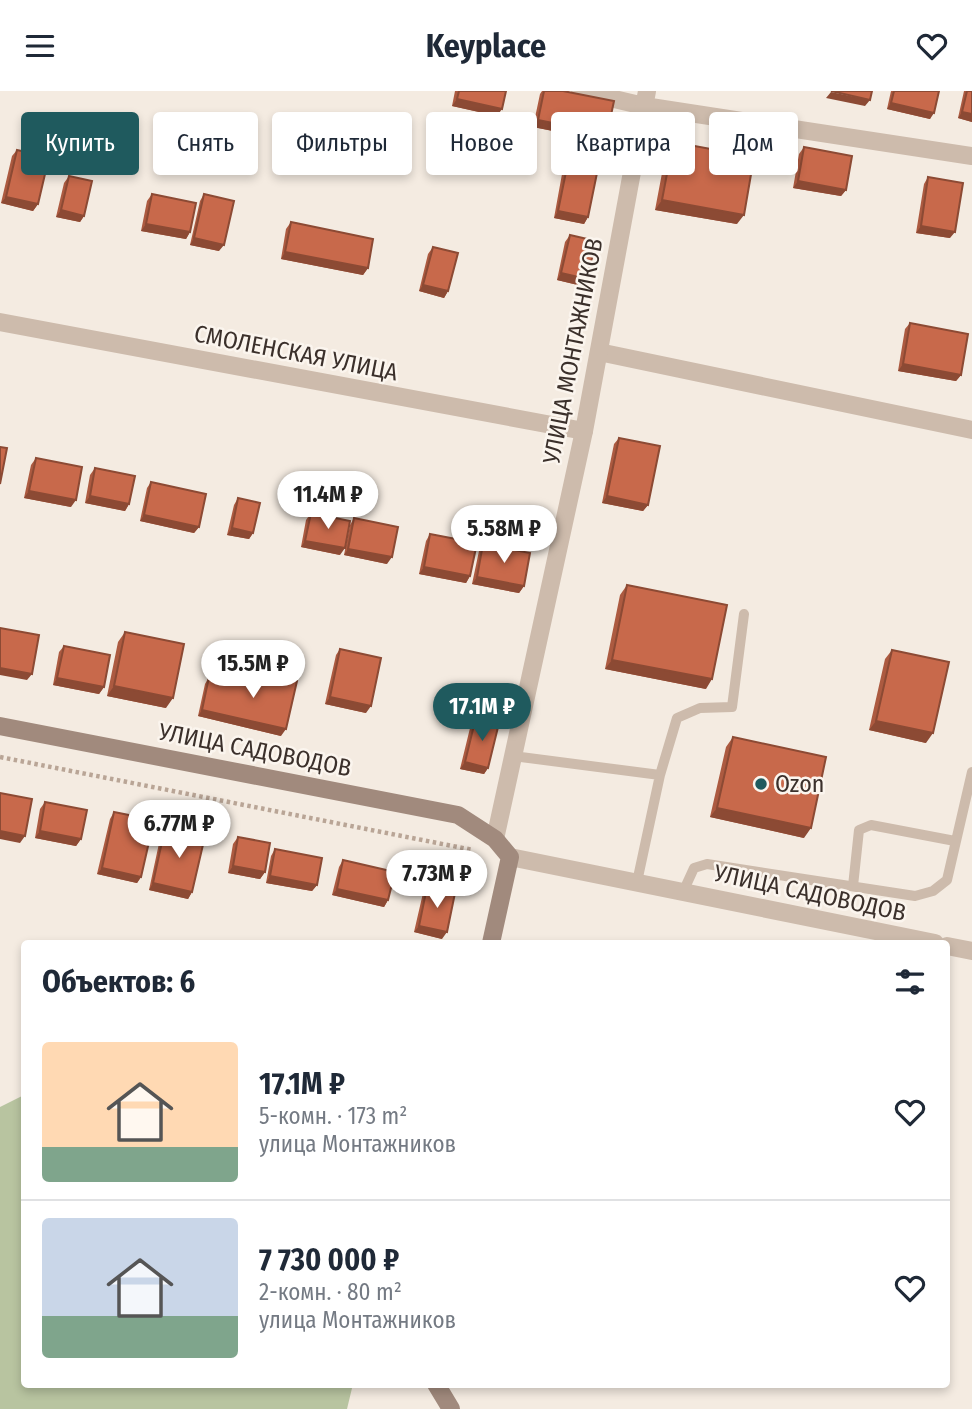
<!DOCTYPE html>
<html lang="ru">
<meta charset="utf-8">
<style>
body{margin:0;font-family:"Fira Sans Condensed",sans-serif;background:#f2f2f3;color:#1f2937;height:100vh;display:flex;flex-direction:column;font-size:26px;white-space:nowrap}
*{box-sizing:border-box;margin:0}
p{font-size:23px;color:#747a83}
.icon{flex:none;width:38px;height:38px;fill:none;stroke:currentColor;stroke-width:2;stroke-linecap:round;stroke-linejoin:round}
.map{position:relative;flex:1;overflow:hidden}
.sheet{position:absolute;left:21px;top:849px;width:929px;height:448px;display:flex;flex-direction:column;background:#fff;border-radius:7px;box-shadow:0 4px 10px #0003}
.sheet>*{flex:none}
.hud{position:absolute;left:21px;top:21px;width:931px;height:63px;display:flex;gap:14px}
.price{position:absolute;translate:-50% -60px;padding:0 16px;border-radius:24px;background:#fff;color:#222;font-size:23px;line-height:46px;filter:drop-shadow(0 2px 4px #0008)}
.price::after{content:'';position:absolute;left:50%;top:42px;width:21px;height:16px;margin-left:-10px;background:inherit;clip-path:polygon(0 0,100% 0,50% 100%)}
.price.current{background:#1f5a5e;color:#fff}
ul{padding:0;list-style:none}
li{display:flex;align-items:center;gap:21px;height:175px;padding:0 21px}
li+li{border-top:2px solid #e0e1e3}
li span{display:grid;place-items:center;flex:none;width:196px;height:140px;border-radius:7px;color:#555}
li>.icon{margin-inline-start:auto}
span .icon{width:84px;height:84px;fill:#fffc;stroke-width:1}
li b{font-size:30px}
h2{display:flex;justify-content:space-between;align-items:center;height:84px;padding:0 21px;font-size:30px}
.chip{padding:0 24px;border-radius:7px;background:#fff;box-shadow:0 4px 10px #0003;font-size:24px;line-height:63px}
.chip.current{background:#1f5a5e;color:#fff}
header{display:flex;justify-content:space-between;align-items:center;height:91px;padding:0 21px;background:#fff;font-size:32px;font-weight:700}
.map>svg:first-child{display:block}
</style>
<header><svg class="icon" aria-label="menu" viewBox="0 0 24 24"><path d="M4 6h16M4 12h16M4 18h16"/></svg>Keyplace<svg class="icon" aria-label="heart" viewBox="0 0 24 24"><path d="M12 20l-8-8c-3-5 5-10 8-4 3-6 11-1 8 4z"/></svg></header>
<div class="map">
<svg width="972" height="1318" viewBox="0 0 972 1318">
<rect width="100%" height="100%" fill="#f4ebe1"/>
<path fill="#b8c4a0" d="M24,1004v289h329l-6,25h-347v-302z"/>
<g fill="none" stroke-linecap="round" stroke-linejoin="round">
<path stroke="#b9a596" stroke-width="4.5" stroke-dasharray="3.5 3.5" stroke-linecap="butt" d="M0,666l473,93"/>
<path stroke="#cdbbac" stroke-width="10" d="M513,665l147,19
M637,791l23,-107 17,-57 23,-10 32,-1 12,-93
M853,795l6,-56 12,-5 84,16
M683,801l11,-24 13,-4 208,32 18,-5 14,-11 25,-108"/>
<path stroke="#cdbbac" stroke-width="18" d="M580,0l64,15 328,50
M0,231l584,109
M599,261l373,78
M510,766l425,86
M947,855l25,5"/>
<path stroke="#cdbbac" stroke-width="18" d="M495,748l89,-408 63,-340"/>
<path stroke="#a18a7d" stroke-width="18" d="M0,635l458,89 37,24 15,18 -19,86
M436,1293l15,25"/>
</g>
<path fill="#ac5a40" d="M455,0h51l-9,25 -45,-10z
M542,0h21l40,50 -70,-14 7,-33z
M891,0h48l-9,28 -43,-10z
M964,0h8v31l-14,-4z
M673,51l64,82 -82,-14 11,-58z
M804,56l42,43 -5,6 -48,-8 6,-34z
M17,59l21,54 -5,7 -32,-8 11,-47z
M567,76l21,50 -4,7 -30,-6 8,-44z
M69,85l15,40 -4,6 -24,-5 8,-34z
M928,86l22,61 -34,-5 8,-49z
M152,103l38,38 -4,7 -45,-8 6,-30z
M204,103l15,57 -29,-6 10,-44z
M291,131l77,46 -5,7 -82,-16 5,-30z
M570,144l12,51 -25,-6 8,-38z
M433,156l15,44 -4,7 -25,-7 9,-37z
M910,232l51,52 -5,6 -58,-10 7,-42z
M619,347l29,67 -5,6 -41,-8 12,-59z
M36,367l35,49 -47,-9 7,-33z
M95,377l34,36 -4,7 -40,-8 5,-28z
M151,391l48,45 -5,6 -54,-12 7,-33z
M238,407l15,35 -4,6 -22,-4 7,-30z
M311,422l29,42 -39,-8 5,-27z
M354,427l33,46 -43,-9 6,-30z
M430,443l40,42 -4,7 -47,-9 7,-33z
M483,453l41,42 -5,7 -47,-9 7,-33z
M627,494l79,104 -101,-20 15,-74z
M125,541l41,76 -59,-12 11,-54z
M64,555l40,41 -5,7 -46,-9 6,-33z
M340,558l26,64 -41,-9 11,-49z
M892,559l34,93 -57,-13 16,-71z
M256,581l25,64 -83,-20 7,-32 4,-7 41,9 1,-7z
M476,626l12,51 -4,6 -24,-5 11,-45z
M733,646l71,101 -94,-21 16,-70z
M45,711l36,37 -5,7 -41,-8 5,-29z
M114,721l27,65 -4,6 -40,-9 13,-55z
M165,737l27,64 -4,7 -39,-9 12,-56z
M238,746l27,35 -5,7 -32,-6 5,-29z
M275,758l42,36 -5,6 -46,-8 5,-27z
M343,769l45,40 -4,7 -52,-12 7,-28z
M427,796l15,52 -28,-7 9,-39z"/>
<path fill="#8c4a34" d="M831,1l39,8 -5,6 -39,-8z
M457,8l45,10 -5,7 -45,-10z
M891,12l43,10 -4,6 -43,-10z
M962,21l10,2v8l-14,-4z
M538,29l69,14 -4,7 -70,-14z
M798,90l48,9 -5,6 -48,-8z
M6,106l32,7 -5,7 -32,-8z
M662,109l82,15 -7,9 -82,-14z
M61,119l23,6 -4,6 -24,-5z
M558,120l30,6 -4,7 -30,-6z
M146,133l44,8 -4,7 -45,-8z
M921,135l34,6 -5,6 -34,-5z
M194,147l30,7 -5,6 -29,-6z
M285,161l83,16 -5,7 -82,-16z
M561,182l26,6 -5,7 -25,-6z
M423,194l25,6 -4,7 -25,-7z
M903,273l58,11 -5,6 -58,-10z
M29,400l47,9 -5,7 -47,-9z
M90,405l39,8 -4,7 -40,-8z
M607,405l41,9 -5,6 -41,-8z
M144,424l55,12 -5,6 -54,-12z
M232,437l21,5 -4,6 -22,-4z
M305,450l40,7 -5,7 -39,-8z
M348,458l44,8 -5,7 -43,-9z
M424,476l46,9 -4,7 -47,-9z
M477,486l47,9 -5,7 -47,-9z
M612,569l100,19 -6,10 -101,-20z
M0,577l32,6 -5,6 -27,-5z
M57,587l47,9 -5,7 -46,-9z
M114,595l59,12 -7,10 -59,-12z
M330,606l41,9 -5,7 -41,-9z
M202,619l84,19 -5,7 -83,-20z
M876,630l57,12 -7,10 -57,-13z
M465,671l23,6 -4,6 -24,-5z
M717,717l94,20 -7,10 -94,-21z
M0,740l25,5 -5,7 -20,-4z
M40,740l41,8 -5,7 -41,-8z
M233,775l32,6 -5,7 -32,-6z
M102,777l39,9 -4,6 -40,-9z
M270,785l47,9 -5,6 -46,-8z
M153,792l39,9 -4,7 -39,-9z
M337,798l51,11 -4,7 -52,-12z
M419,835l28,6 -5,7 -28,-7z"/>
<path fill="#c8694b" stroke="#8c4a34" stroke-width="2" d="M459,0h47l-4,18 -45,-10z
M544,0h19l51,10 -7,33 -69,-14z
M831,0h41l-2,9z
M894,0h45l-5,22 -43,-10z
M967,0h5v23l-10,-2z
M673,51l81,15 -10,58 -82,-15z
M804,56l48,9 -6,34 -48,-9z
M17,59l32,7 -11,47 -32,-7z
M567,76l30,6 -9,44 -30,-6z
M69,85l23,5 -8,35 -23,-6z
M928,86l35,6 -8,49 -34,-6z
M152,103l44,9 -6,29 -44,-8z
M204,103l30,7 -10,44 -30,-7z
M291,131l82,17 -5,29 -83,-16z
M570,144l26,6 -9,38 -26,-6z
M433,156l25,6 -10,38 -25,-6z
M910,232l58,11 -7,41 -58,-11z
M619,347l41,8 -12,59 -41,-9z
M0,356l7,1 -7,36z
M36,367l46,9 -6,33 -47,-9z
M95,377l40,8 -6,28 -39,-8z
M151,391l55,12 -7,33 -55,-12z
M238,407l22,5 -7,30 -21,-5z
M311,422l39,8 -5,27 -40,-7z
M354,427l44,9 -6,30 -44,-8z
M430,443l47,9 -7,33 -46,-9z
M483,453l47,9 -6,33 -47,-9z
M627,494l100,20 -15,74 -100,-19z
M0,537l39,7 -7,39 -32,-6z
M125,541l59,12 -11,54 -59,-12z
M64,555l46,9 -6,32 -47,-9z
M340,558l41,9 -10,48 -41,-9z
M892,559l57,12 -16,71 -57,-12z
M256,581l41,9 -11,48 -84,-19 7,-33 42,9v7z
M476,626l23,6 -11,45 -23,-6z
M733,646l93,20 -15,71 -94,-20z
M0,702l32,6 -7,37 -25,-5z
M45,711l42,8 -6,29 -41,-8z
M114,721l40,8 -13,57 -39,-9z
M165,737l40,8 -13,56 -39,-9z
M238,746l32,6 -5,29 -32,-6z
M275,758l47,9 -5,27 -47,-9z
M343,769l52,12 -7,28 -51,-11z
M427,796l28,6 -8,39 -28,-6z"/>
<circle fill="#1f5a5e" stroke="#fbf5ee" stroke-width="2.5" cx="761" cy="693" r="7"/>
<g text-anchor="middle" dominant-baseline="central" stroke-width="5" stroke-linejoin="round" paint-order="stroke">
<g font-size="24" fill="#3b302b" stroke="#fbf5ee">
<text transform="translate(573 260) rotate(-79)">УЛИЦА МОНТАЖНИКОВ</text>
<text transform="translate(296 262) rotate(11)">СМОЛЕНСКАЯ УЛИЦА</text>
<text transform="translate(255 659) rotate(11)">УЛИЦА САДОВОДОВ</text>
<text transform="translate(810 802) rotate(12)">УЛИЦА САДОВОДОВ</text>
</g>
<g font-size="24" fill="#3b302b" stroke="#fbf5ee" text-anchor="start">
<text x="775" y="693">Ozon</text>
</g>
</g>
</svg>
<b class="price" style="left:328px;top:440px">11.4M ₽</b>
<b class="price" style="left:504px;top:474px">5.58M ₽</b>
<b class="price" style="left:253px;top:609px">15.5M ₽</b>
<b class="price current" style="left:482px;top:652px">17.1M ₽</b>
<b class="price" style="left:179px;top:769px">6.77M ₽</b>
<b class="price" style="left:437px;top:819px">7.73M ₽</b>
<div class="hud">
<a class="chip current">Купить</a>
<a class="chip">Снять</a>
<a class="chip">Фильтры</a>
<a class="chip">Новое</a>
<a class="chip">Квартира</a>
<a class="chip">Дом</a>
</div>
<section class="sheet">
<h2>Объектов: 6<svg class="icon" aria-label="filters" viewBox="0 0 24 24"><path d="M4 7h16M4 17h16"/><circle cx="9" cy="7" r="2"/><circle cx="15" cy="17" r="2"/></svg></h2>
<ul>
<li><span style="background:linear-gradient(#ffd9b3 75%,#7fa58c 0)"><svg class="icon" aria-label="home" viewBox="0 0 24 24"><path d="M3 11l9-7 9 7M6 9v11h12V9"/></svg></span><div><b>17.1M ₽</b><p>5-комн. · 173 m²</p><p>улица Монтажников</p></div><svg class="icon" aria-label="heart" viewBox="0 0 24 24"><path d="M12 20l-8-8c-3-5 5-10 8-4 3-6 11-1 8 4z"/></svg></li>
<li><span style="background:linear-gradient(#c9d6e8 70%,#7fa58c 0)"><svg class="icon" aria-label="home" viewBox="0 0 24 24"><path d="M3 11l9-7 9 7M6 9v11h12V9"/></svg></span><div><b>7 730 000 ₽</b><p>2-комн. · 80 m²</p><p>улица Монтажников</p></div><svg class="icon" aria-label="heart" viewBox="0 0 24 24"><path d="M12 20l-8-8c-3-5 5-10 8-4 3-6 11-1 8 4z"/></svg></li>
</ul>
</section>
</div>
